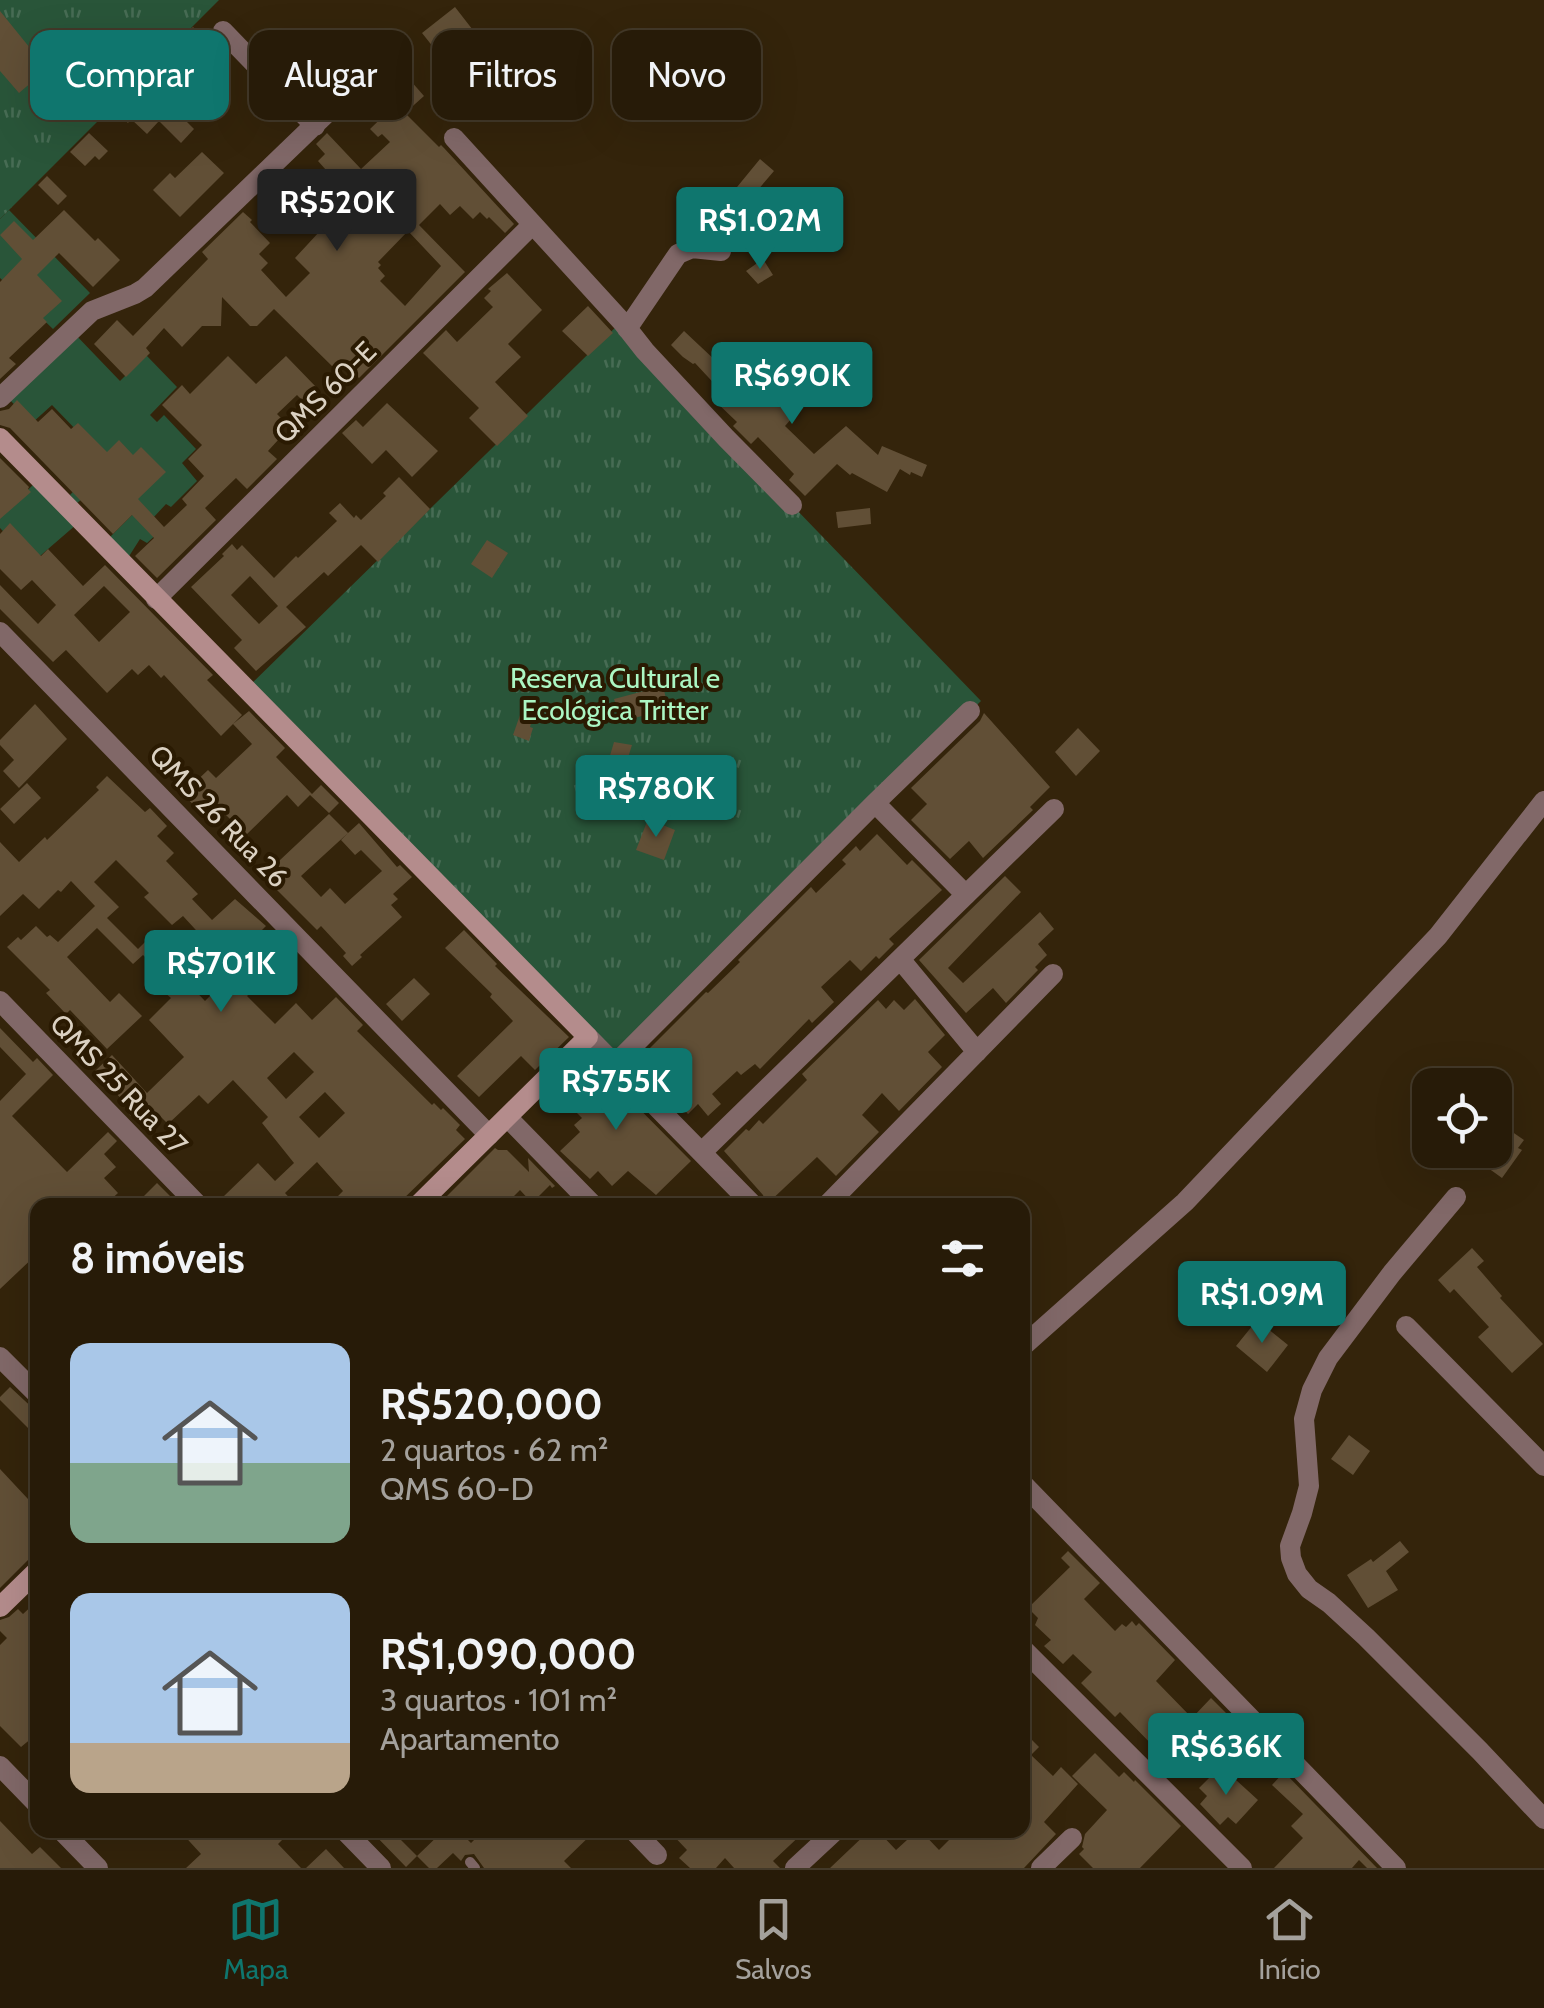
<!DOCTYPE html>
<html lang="pt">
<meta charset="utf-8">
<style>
body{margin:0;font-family:Cabin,sans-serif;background:#2f2412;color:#f1f3f6;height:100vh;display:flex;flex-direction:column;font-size:38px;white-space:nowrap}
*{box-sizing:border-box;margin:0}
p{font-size:32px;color:#a4a19c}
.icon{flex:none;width:55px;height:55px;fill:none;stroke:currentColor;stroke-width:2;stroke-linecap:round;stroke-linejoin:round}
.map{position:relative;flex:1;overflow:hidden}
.panel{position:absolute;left:30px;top:1198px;width:1000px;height:640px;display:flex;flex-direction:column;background:#271b08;border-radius:20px;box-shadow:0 10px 40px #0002,0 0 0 2px #433929}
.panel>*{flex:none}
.guide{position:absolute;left:30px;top:30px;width:1000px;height:90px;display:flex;gap:20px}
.tools{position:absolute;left:1412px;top:1068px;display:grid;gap:20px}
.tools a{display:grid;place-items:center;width:100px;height:100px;border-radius:20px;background:#271b08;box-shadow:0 10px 40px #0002,0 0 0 2px #433929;font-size:50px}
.price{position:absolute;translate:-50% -85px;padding:0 22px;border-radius:10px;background:#0f766e;color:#fff;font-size:32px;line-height:65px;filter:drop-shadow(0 2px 5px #0008)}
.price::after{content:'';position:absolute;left:50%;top:60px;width:30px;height:22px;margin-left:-15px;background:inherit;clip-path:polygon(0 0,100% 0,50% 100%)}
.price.active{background:#222;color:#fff}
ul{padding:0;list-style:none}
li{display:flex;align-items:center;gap:30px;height:250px;padding:0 40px}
li span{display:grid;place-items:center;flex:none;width:280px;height:200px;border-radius:20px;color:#555}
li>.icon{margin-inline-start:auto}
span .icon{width:120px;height:120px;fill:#fffc;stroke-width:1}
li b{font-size:42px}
h2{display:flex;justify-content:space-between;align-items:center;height:120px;padding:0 40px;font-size:42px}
.pill{padding:0 35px;border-radius:20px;background:#271b08;box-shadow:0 10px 40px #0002,0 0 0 2px #433929;font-size:35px;line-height:90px}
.pill.active{background:#0f766e;color:#fff}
.tab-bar{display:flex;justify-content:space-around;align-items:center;height:140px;border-top:2px solid #433929;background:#271b08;font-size:28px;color:#a4a19c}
.tab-bar a{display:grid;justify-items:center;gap:5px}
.tab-bar .active{color:#0f766e}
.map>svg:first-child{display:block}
</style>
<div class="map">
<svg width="1544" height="1868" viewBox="0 0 1544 1868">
<defs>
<pattern id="park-tufts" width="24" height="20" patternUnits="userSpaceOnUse" patternTransform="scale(2.5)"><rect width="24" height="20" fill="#295539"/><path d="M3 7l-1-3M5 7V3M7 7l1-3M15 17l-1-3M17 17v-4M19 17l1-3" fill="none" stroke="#476c54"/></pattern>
</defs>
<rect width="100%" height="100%" fill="#34240b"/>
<path fill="#295539" d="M9,210l81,83 -37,36 -53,-51v-59z
M72,331l48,50 26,-26 31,32 -27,28 7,7 7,-7 32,34 -14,14 15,18 -26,26 -5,-3 -14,15 9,11 -14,13 -7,-4 -14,22 -19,-21 28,-28 -49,-16 -9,7 -7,-8 21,-22 23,-4 -62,-64 -20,18 -24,-25z
M36,482l41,42 -44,38 -33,-34v-11z"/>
<path fill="url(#park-tufts)" d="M0,0h219l-219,219z
M623,320l169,185 189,196 -365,359 -369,-372z"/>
<path fill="#614f36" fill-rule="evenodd" d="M455,7l49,63 -25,20 -27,-34 -7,6 -23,-29z
M0,11l47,58 -28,24 -19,-22z
M193,27l32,32 -49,52 18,18 -13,14 -22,-22 -12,13 -16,-15 -3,4 -15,-15z
M306,37l41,35 -24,25 -22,-22 -3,4 -22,-21 10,-11 5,5z
M396,64l28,32 -19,17 34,34 2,-2 3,3 70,76 -9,9 -16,-16 -2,2 -7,-7 -7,7 -13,-13 -10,9 -10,-11 -21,21 46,47 -106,106 -14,-14 -3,3 -3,-4 -5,5 -60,-59 -17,17h-7l-28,-29 -1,29h-19l-20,21 -18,-19 -18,20 4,5 -24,24 -32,-33 23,-24 16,16 75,-77 -6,-7 41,-40 9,8 -2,2 20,21 -11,11 9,9 -7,7 25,27 24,-24 -15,-15 25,-27 -3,-3 2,-2 -15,-15 30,-32 -16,-18 7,-7 -9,-10 11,-11 34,36 29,-27 -8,-8 -4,3 -8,-8 31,-30 -17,-18 3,-3 -2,-2zM408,231l33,35 -36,40 -25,-25 5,-5 -7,-8 3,-3 -3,-3z
M89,133l19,18 -9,9 -4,-4 -10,10 -15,-14z
M202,152l22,21 -44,44 -27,-27 17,-17 5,5z
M760,159l14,12 -23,27 32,28 -5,6 1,1 -5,6 1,1 -11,14 -34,-30 3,-3 -14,-12z
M47,176l20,20 -9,9 -20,-20z
M64,210l31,31 3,-3 22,22 -27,27 -34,-34 -22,22 25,26 -19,17 4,4 -38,36 7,6 -16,15v-97l22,-23 -22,-24 14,-14 19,19z
M763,259l10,16 -15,9 -12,-13z
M507,273l35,37 -34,34 13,13 -26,25 33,34 -31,30 -28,-28 10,-10 -56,-55 23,-23 11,12 36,-35 -9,-9 7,-7 -3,-2z
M588,306l25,27 -25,23 -26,-25z
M684,331l33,31 6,-6 8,8 2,-2 5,3 29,28 18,-18 12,12 -18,18 13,13 -7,8 29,28 32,-28 32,29 4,-9 45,19 -5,12 -11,-5 -1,3 -10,-6 -13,23 -35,-19 -2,2 -13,-11 -32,32 -16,-16 5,-6 -36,-37 -7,7 -18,-18 4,-4 -23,-22 8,-8 -27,-29 -2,1 -10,-7 -12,-12z
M228,356l28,28 30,-28 32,33 -14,13 -7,-7 -20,19 7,7 -11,12 6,6 -11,12 9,8 -30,30 -11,-11 -31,30 11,12 -59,58 -22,-22 19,-18 -22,-23 -19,19 -103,-106 -10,-3v-14l9,-2 8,-9 21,22 14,-13 19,20 7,-6 29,29 12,-12 14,15 8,-8 25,25 -28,27 26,28 23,-22 -5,-6 22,-23 -16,-17 14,-14 -40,-40 20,-20 8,9z
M387,403l51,48 -26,26 -26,-27 -14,14 -30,-31 14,-13 7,7z
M0,458l29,29 -1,2 3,3 -31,27z
M399,477l31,32 -52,53 -17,-17 -33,31 -4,-4 -38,35 20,20 -50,44 -22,-23 8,-8 -51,-53 33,-31 -2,-2 10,-10 5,6 5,-5 32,33 22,-22 2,2 39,-37 -8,-8 11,-10 14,15 2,-3 5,5 25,-24 -3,-3zM250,576l28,30 -19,18 -28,-29z
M870,508l1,16 -33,4 -2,-16z
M10,523l31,33 7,-7 35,37 22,-21 108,110 -6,5 35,35 -21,21 -57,-61 -3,3 -12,-13 -11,10 -6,-6 -25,24 -41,-43 -13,12 -53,-53v-24l38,39 18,-19 -24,-25 -11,10 -21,-21v-35zM104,586l26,26 -31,30 -25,-27z
M487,540l21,13 -16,25 -21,-14z
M663,686l8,34 -16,4 -3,-11 -31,9 -7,-23z
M526,698l11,4 -7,25 3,1 -4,13 -16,-6z
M35,704l32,35 -48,49 -16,-17 11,-11 -14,-15v-5z
M249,711l36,37 -9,9 36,37 9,-9 18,18 -10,10 -19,-18 -12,12 -11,-12 -41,40 -25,-25 -12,11 -24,-25 10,-9 -3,-2 16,-15 8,8 36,-34 -19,-20z
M984,713l66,74 -20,20 3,3 -50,48 -14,-17 -19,18 -39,-39 16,-16 -16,-16 69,-67z
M1078,728l22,23 -24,25 -21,-24z
M614,742l18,3 -6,19 -17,-5z
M633,757l45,8 -5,27 -46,-7z
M107,776l38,36 5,-4 17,18 -10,10 17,17 -8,8 32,33 -6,5 20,21 23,-21 31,27 -4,4 8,8 -38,37 18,18 -3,3 28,28 21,-21 16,17 24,-23 27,28 -6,6 75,74 2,-2 7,7 2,-2 17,17 -4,5 9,9 -68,66h-68l14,-14 -26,-29 -32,31 11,12h-66l-7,-8 35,-34 17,18 19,-18 -32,-40 6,-6 -35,-37 -25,24 -9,-9 -31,29 -8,-8 -12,12 -8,-9 -3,3 -9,-9 3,-4 -36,-38 17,-16 35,38 37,-36 -35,-37 22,-22 -14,-12 9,-9 -23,-22 -10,9 -36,-36 -30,29 43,45 9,-9 23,23 -35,33 -37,-39 -4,4 -20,-21 4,-3 -43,-43 11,-10 3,3 15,-14 11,11 3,-2 8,7 37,-36 -24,-25 -10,11 -3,-2 -19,19 -16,-15 -23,22v-74l19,20 26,-25 2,3 52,-50 -3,-3zM116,860l33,33 -5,4 28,28 11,-9 23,25 -28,26 -29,-29 -11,11 -31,-31 12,-11 -25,-25zM212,957l18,19 -25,25 -19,-20zM294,1052l20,20 -28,27 -19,-21zM325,1092l20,21 -26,25 -20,-21z
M27,783l14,15 -27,26 -14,-15z
M329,814l19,19 11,-10 38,44 3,-2 12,12 -19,17 5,5 -7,6 11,12 -42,38 2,2 -10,9 -9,-10 3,-3 -25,-27 -4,4 -54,-54zM348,833l-7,7 14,15 6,-5 21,21 -37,33 -15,-16 -9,9 -20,-21z
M648,819l27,11 -11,30 -28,-10z
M877,834l30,31 5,-5 30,30 -53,49 5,5 -15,15 -3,-3 -15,15 -11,-11 -29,27 13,15 -22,21 -3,-4 -49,50 -5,-5 -14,11 -4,-4 -25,23 9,10 -13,12 -10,-12 -10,10 -38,-42 -4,4 -12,-12 72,-72 2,1 32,-31 -2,-2 73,-73 5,6 30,-29 -4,-4 14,-14 4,5z
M1005,876l16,16 -73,76 15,15 77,-71 14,17 -16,15 9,11 -12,12 3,3 -32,33 -13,-15 -27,25 -47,-53z
M464,930l33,34 -2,2 74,71 -34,33 -14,-14 -42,41 -22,-21 56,-55 -23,-24 2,-3 -47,-46z
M414,978l16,16 -28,27 -16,-17z
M915,999l30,36 -17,17 14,15 -43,44 -17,-18 -20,22 17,17 -43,44 -19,-19 -51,48 -3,-10 -39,-44 22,-22 3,2 10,-11 4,4 44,-44 -5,-6 76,-74 8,9 8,-9 10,10z
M0,1028l33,34 4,-4 16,17 -41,41 55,56 41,-40 9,9 -13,13 12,13 -12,11 14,15 -13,12h-67v48l-38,36v-188l26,-27 -26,-27z
M588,1057l103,104 -35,34 -28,-24 -16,15 -14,-15 -8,8 -30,-28 20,-19 -6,-7 8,-7 -28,-28z
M1495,1120l29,20 -6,8 4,2 -20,28 -39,-28h32z
M495,1148l3,2h9l22,22 -1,-14 27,28 -3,2 -2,-3 -18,18 -12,-13 -15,15h-67z
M157,1183l22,22h-44z
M1472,1248l12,13 -7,6 25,29 -2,2 43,46 -31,29 -34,-36 11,-10 -35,-38 -4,4 -12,-13z
M1257,1320l31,25 -21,27 -31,-26z
M10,1387l28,26v25l-38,-38v-3z
M1349,1435l21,16 -17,24 -22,-16z
M0,1469l28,30 10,-9v67l-10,3 -28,28z
M1400,1541l9,11 -23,19 12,19 -30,18 -21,-33 24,-16 2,3z
M1068,1551l32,32 -16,16 31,32 7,-7 4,3 6,-6 4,5 3,-3 36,37 -19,21 36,37 19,-20 21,21 -25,27 -22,-21 -27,26 -38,-39 -5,5 -34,-34 11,-11 -19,-18 -10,10 -19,-18 7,-6 -16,-15 3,-7 -10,-10 42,-41 -9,-9z
M38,1600v75l-10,10 10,10v38l-17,14 -21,-21v-81l7,-7 -7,-7v-11l9,-3 9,-8 5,5z
M1022,1730l17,17 -8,8 22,21 8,-9 17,17 -34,38 12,12 -32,34h-194l40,-38h7l19,20 22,-20h2l19,20 20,-20h63z
M1095,1753l24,24 5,-5 10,10 1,-2 46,46 -41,42h-47l-14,-14 5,-5 -2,-2 3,-13 22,-24 -35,-34z
M1218,1769l4,3 2,-3 34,31 -22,24 -8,-7 -8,8 -20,-21 7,-8 -8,-8z
M1284,1772l93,96h-10l-8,-8 -7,8h-78l29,-30 -12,-12 12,-12 -31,-29z
M0,1821l32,33 8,-7 21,21h-61z
M179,1830h97l8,8 -6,6 23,24h-115l15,-14z
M370,1830h21l26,26 27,-26h14l13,13 13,-13h112l-32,31 7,7h-87l-10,-14 -9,1 -4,6 -8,-8 -16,15h-8l-12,-12 -11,11z
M668,1830h138l-33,31 7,7h-46l-9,-10 -9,10h-26l-11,-10 8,-8z
M326,1849l18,19h-38z"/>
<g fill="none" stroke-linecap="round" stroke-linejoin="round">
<path stroke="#816868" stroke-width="10" d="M470,1862l5,6"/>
<path stroke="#816868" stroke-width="20" d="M223,31l92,95
M454,138l169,185 22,28 81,87 66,67
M627,329l51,-75 14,-6 29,3
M0,398l92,-87 43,-17 10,-6 240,-231
M156,599l376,-374
M0,632l489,503
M875,803l91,92
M900,959l77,93
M0,1001l198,204
M588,1037l165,168
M615,1064l260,-261 95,-92
M508,1118l85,87
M702,1152l352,-343
M1456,1197l-64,76 -64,85 -16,32 -8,29 5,67 -7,27 -12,33 1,12 6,16 12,15 20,14 37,34 114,114 64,68
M827,1205l226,-231
M1406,1326l138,140
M1022,1347l163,-145 253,-266 106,-135
M0,1357l38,38
M1022,1483l374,385
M1022,1648l220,220
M0,1766l38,39
M61,1830l37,38
M344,1830l37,38
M633,1830l24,25
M795,1868l41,-38
M1041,1868l31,-30"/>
<path stroke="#b48c8c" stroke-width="20" d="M0,438l588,599 -170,168
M0,1607l38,-37"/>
</g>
<g text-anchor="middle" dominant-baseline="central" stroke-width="8" stroke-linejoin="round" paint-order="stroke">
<g font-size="28" fill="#dbd1c2" stroke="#2a1a02">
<text transform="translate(325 392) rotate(-45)">QMS 60-E</text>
<text transform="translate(219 816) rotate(46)">QMS 26 Rua 26</text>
<text transform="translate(119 1084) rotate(46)">QMS 25 Rua 27</text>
</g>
<g font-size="28" fill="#abf6c3" stroke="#2a1a02">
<text x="615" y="678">Reserva Cultural e<tspan x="615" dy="32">Ecológica Tritter</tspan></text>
</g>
</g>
</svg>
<div class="tools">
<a><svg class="icon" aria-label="locate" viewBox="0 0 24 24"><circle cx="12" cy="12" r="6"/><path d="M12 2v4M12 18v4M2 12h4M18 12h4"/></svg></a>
</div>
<b class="price active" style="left:337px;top:254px">R$520K</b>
<b class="price" style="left:760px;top:272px">R$1.02M</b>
<b class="price" style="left:792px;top:427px">R$690K</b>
<b class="price" style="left:656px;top:840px">R$780K</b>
<b class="price" style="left:221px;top:1015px">R$701K</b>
<b class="price" style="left:616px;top:1133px">R$755K</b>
<b class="price" style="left:1262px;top:1346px">R$1.09M</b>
<b class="price" style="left:1226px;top:1798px">R$636K</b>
<div class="guide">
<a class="pill active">Comprar</a>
<a class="pill">Alugar</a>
<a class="pill">Filtros</a>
<a class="pill">Novo</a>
</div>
<section class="panel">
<h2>8 imóveis<svg class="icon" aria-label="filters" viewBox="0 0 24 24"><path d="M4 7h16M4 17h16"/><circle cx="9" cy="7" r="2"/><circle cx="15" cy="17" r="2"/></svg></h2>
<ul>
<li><span style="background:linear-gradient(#a9c7e8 60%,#7fa58c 0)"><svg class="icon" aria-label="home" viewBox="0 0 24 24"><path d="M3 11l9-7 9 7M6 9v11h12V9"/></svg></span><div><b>R$520,000</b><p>2 quartos · 62 m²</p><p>QMS 60-D</p></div></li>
<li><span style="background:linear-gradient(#a9c7e8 75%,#b9a48a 0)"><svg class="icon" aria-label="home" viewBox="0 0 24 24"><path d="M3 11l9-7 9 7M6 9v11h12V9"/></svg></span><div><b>R$1,090,000</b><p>3 quartos · 101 m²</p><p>Apartamento</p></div></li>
</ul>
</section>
</div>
<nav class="tab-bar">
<a class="active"><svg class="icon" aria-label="map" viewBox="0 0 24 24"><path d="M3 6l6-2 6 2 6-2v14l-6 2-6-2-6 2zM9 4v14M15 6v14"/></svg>Mapa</a>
<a><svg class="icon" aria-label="saved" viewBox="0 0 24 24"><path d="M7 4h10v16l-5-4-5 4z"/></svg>Salvos</a>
<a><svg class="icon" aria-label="home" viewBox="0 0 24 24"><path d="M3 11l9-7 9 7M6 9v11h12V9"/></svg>Início</a>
</nav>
